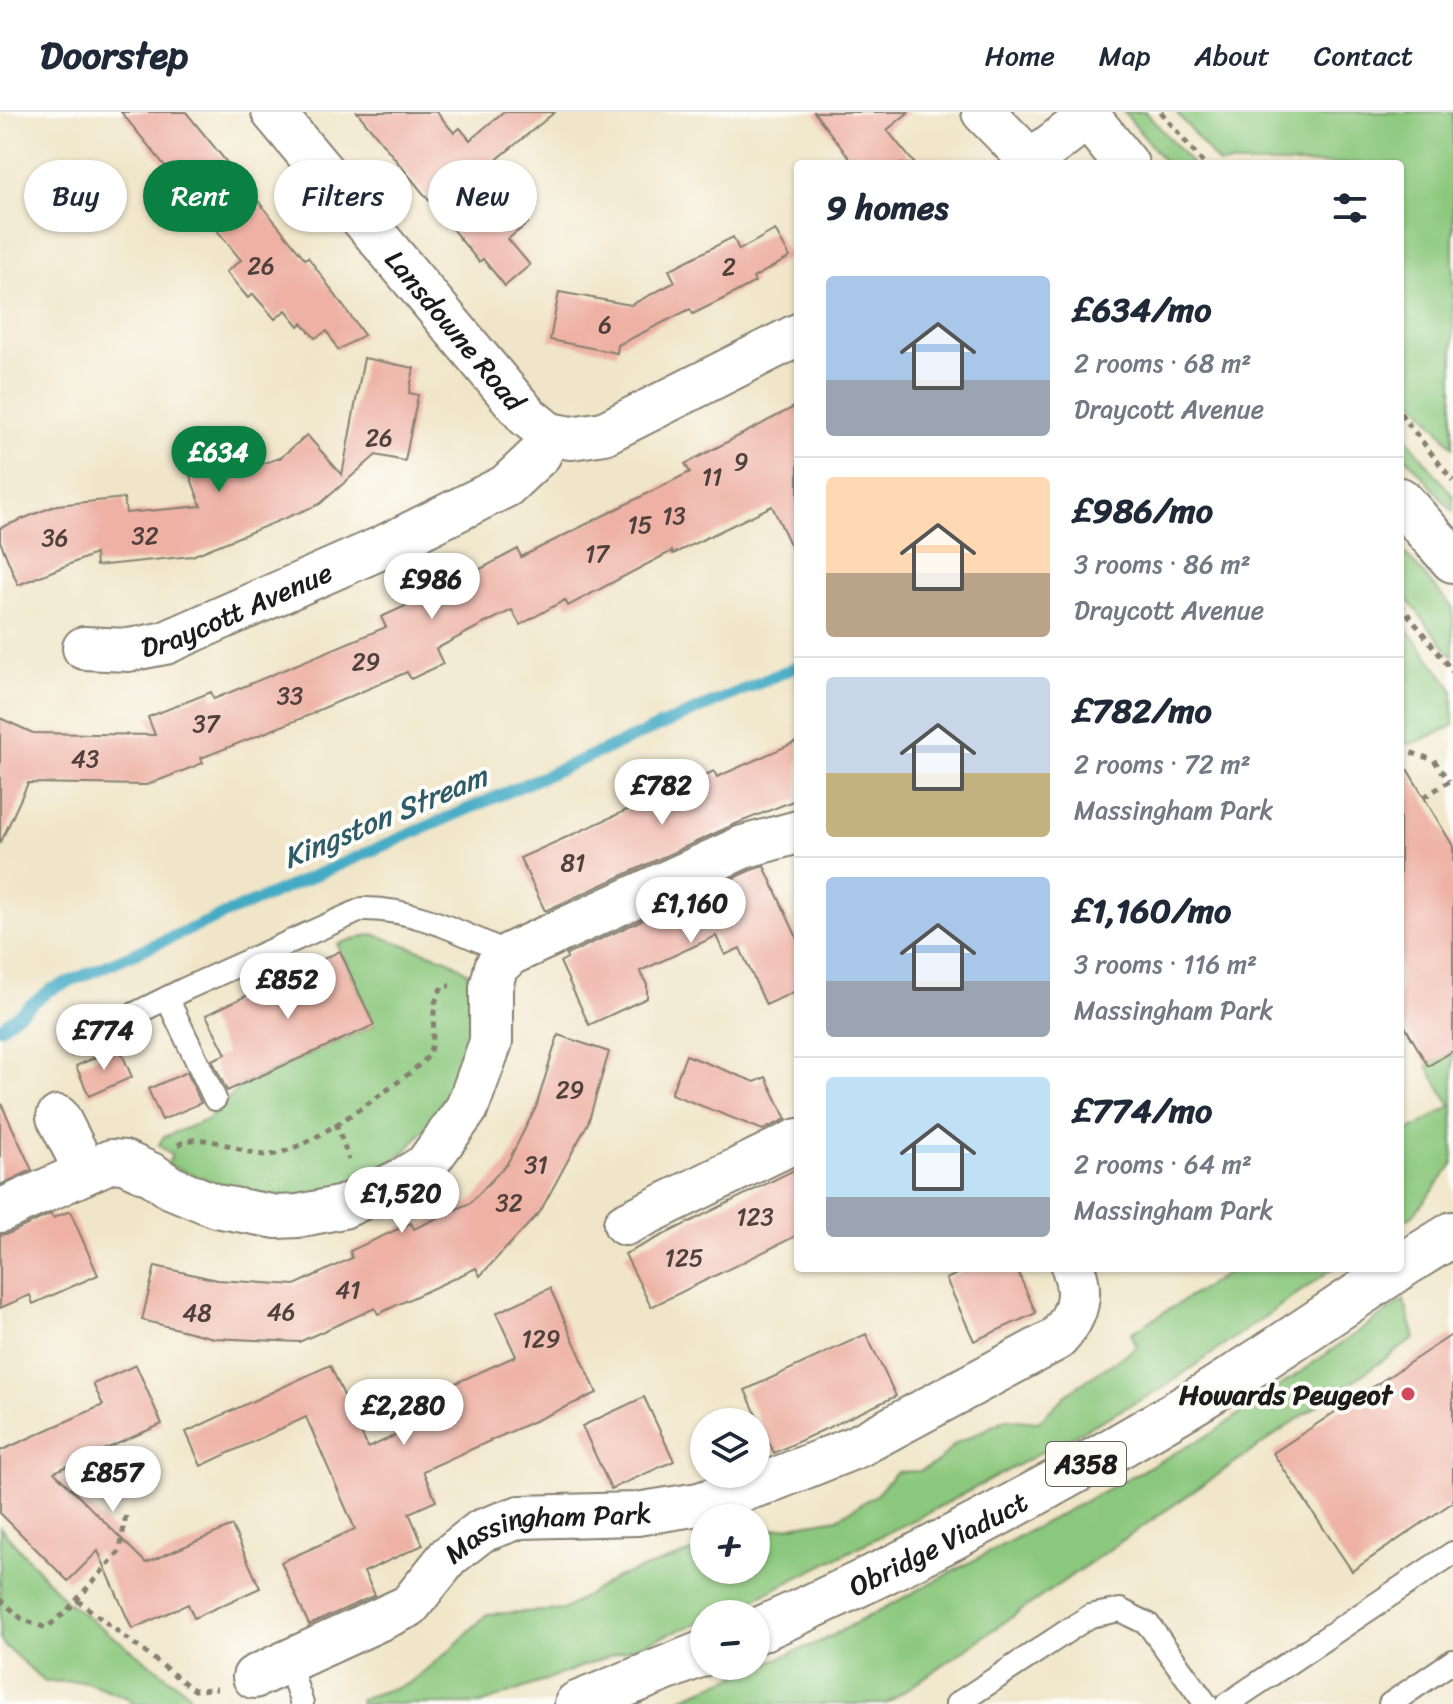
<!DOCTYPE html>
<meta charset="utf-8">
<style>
body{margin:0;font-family:Sriracha,sans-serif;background:#f6f6f7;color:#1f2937;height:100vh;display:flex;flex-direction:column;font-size:30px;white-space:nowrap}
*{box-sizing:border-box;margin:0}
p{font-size:26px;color:#747a83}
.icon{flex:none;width:44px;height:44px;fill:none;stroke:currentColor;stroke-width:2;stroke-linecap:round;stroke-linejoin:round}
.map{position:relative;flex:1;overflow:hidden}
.details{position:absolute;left:794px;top:48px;width:610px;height:1112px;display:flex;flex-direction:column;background:#fff;border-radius:8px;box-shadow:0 2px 6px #0004}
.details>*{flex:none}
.banner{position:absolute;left:24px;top:48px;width:650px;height:72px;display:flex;gap:16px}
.tools{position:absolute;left:690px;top:1296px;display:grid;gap:16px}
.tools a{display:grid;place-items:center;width:80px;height:80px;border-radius:50%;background:#fff;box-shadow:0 2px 6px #0004;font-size:40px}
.price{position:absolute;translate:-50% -68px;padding:0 18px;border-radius:28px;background:#fff;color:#222;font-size:26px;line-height:52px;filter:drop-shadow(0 2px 4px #0008)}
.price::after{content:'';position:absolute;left:50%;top:48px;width:24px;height:18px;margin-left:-12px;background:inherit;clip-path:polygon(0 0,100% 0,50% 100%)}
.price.selected{background:#0b8043;color:#fff}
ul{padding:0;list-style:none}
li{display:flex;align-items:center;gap:24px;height:200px;padding:0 32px}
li+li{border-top:2px solid #e0e1e3}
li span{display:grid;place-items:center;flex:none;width:224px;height:160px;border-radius:8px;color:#555}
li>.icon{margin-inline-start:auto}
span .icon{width:96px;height:96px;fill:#fffc;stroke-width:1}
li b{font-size:34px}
h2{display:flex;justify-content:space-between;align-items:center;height:96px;padding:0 32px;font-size:34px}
.pill{padding:0 28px;border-radius:36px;background:#fff;box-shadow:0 2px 6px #0004;font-size:28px;line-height:72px}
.pill.selected{background:#0b8043;color:#fff}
header{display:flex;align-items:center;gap:48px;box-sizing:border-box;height:112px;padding:0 40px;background:#fff;border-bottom:2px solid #e0e1e3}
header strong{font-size:38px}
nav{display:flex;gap:44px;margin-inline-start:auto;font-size:28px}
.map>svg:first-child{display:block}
</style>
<header>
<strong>Doorstep</strong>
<nav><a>Home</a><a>Map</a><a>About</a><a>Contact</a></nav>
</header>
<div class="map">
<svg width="1453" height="1592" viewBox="0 0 1453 1592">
<rect width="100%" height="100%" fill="#fdfcf7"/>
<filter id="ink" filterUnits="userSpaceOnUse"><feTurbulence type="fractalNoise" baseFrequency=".0125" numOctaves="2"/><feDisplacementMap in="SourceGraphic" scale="16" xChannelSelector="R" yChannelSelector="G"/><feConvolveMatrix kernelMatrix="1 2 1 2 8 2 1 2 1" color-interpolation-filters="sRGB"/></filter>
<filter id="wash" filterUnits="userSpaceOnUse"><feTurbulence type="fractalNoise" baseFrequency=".006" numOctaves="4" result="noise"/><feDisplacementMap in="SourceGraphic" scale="32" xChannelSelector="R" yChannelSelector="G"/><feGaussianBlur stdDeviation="1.8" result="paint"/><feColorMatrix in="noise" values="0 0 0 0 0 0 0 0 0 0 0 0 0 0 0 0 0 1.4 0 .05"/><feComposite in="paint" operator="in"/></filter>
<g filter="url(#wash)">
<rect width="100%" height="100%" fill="#f0e5c8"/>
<path fill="#8bc87d" stroke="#54724c" stroke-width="2" d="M1124,0h22l46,52h-26z
M1176,0h277v335l-53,-64v-219h-181z
M1400,317l53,67v16l-53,-62z
M1400,436l53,60v49l-53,-67z
M1400,508l53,69v37l-41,18 -12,-2z
M373,822l76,26 19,13 4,34 -3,36 -13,48 -50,60 -38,28 -36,13 -44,6 -37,-1 -84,-32 5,-9 -13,-11 4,-8 44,-17 35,-35 132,-60 -37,-81z
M1453,939v114l-40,50 -13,8v-55l6,-4 -6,-9v-19l51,-30 -24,-40z
M1236,1156h98l-171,120 -230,122 -207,103 -22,1v7l-223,83h-121v-5l49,-16 40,-32 38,-37 76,-4 52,-32 89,-30v22h52v-38l82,-14 39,-24 19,-22 24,-1 18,-9 17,-18 51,-25 32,3 31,-30 68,-45 -6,-14z
M1404,1188l11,38 -529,366h-220l158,-64 387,-206z
M0,1415l66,74 122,91 4,12h-59l-5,-6 -44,-17 -39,1 -41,-37 -4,-5z"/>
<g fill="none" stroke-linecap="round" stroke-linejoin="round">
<path stroke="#45abc5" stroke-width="12" d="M0,916l50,-38 748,-324"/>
</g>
<g id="blocks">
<path fill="#eeb1a4" d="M121,0h65l119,147 3,-2 56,78 -26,15 -11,-19 -12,7 -13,-15 -3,3 -13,-16 -11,9 -22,-25 -5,4 -22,-26 15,-12 -46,-57 -13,11 -21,-26 13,-11z
M357,0h80l17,21 6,-5 10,12 33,-28h52l-71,58 44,53 -20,16 22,26 -25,21 -22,-27 -4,3z
M814,0h95l-22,18 28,34h-61z
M775,118l15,27 -37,21 2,4 -30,16 -32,16 -3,-5 -72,36 -1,8 -67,-13 9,-48 72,13 44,-23 -6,-12 64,-33 6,13z
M364,246l50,10 -5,25 9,2 -13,66 -29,-6 -56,49 -128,52 -96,10 -1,-12 -77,31 -18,-44v-13l57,-23 67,-7 2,15 75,-7 -13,-36 32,-11 6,16 54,-17 27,-23 35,40z
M798,293v156l-26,-55 -99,48 -1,-3 -104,55 -3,-6 -45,25 -8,-15 -31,15 -45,24 7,15 -32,15 -4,-7 -93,40 1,1 -114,45 2,5 -56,22 -119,-2 -28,61v-126l33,15 122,2 -7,-18 63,-25 3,7 172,-72 -5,-10 62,-28 75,-40 3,8 169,-85 -5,-8z
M798,629v58l-65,26 -188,86 -25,-53 194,-87 3,6z
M1400,645l53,89v205l-25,15 -28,-48z
M764,754l34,74v50l-32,15 -26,-57 -15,7 -9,-19 -76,35 7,14v13l-58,27 -29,-63 7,-4 -1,-3 185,-85z
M340,839l34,74 -147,66 -15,-31 14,-6 -20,-39z
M558,923l51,17 -21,71 -48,89 -60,64 -4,-8 -98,46 -3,-6 -76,34 -85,-4 -72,-18 13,-54 62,14 78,5 57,-27 -2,-7 61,-28 3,6 56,-26 37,-39 29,-57z
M119,935l13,30 -43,19 -13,-30z
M686,943l69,27 11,-5 20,42 -23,11 -92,-36z
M187,960l14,31 -39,17 -14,-31z
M0,989l32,69 -32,15z
M798,1056v67l-147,72 -26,-53z
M70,1099l28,64 -65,29 -3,-9 -30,13v-73l10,-2 41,-19 2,4z
M970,1156h46l20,45 -62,28 -28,-62z
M550,1176l47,105 -174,78 13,30 -27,12 14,32 -59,27 11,23 -66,30 -28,-63 74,-33 -49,-112 -105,49 -15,-34 144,-67 38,83 70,-32 -9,-21 87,-39 -20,-43z
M866,1222l30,62 -122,57 -29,-63z
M1453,1222v168l-101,69 -79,-118z
M136,1253l26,59 -108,48 92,91 86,-37 28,62 -66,30 -6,-14 -56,25 -34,-78 -30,30 -68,-68v-62l103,-46 -10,-21z
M644,1285l30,64 -63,28 -29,-63z"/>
</g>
</g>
<g filter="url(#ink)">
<use href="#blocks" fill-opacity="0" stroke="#868072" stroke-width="2"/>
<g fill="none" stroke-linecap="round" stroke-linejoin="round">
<defs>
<path id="lane" d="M167,886l48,101
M74,932l111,-55 178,-80c51,-1 101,25 147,45
M288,1549l14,43
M957,1592l133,-88 30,-6 28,14 58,80
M1227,1592l226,-151
M1390,1592l63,-43"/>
<g id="street">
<path id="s1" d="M273,0l254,304 22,18"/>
<path d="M983,0l48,49"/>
<path d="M1027,52l61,-47"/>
<path id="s2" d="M84,536l45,2 36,-7 218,-96 123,-61 34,-32 9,-20 22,4 33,-5 194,-98"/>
<path d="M58,1005l28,55"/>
<path d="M0,1099l111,-50 13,1 29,13 17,12 46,19 61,11 21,-1 45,-9 57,-26 26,-16 41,-57 24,-66v-54l5,-21 14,-13 233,-107 55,-15"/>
<path d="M625,1112l173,-84"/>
<path id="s3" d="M254,1565l155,-71 40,-50 32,-25 39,-14 117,-3 62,-10 69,-22 90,-36 199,-107c19,-21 27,-44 16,-71"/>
</g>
<g id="primary">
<path d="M1084,0l42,52"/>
<path d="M1400,388l53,60"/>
<path d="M1400,1155l53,-33"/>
<path id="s4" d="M756,1519c150,-65 295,-143 435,-227 71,-43 139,-91 208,-136"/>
<path d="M577,1592l127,-51"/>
</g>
</defs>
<use href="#lane" stroke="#868072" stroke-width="26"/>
<use href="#street" stroke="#868072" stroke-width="46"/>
<use href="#primary" stroke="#868072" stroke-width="48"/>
<path stroke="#868072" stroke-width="5" stroke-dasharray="6 6" stroke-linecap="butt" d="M1161,0l43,52
M1400,301l53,68
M1400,492l53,68
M1400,637l34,11 15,21
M1424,685l29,-18
M336,1011l13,37
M178,1033c27,-16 61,9 89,10 12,0 29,-8 40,-13 19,-9 110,-70 120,-85 9,-15 5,-37 8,-54 2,-6 5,-12 7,-17h8
M0,1487l22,20 24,9 20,-16 54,-61 6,-37
M77,1488l117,90 23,-1"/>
<use href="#lane" stroke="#fff" stroke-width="22"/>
<use href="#street" stroke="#fff" stroke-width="42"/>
<use href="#primary" stroke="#fff" stroke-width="44"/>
</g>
</g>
<circle fill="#d1495b" stroke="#fdfcf7" stroke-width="3" cx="1408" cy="1282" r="8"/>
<g text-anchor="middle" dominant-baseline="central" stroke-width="8" stroke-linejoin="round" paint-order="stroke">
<g font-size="24" fill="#50413e">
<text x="261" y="154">26</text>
<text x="729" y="155">2</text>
<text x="605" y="213">6</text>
<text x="379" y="326">26</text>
<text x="741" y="350">9</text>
<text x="712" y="365">11</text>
<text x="674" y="404">13</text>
<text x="640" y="413">15</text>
<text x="145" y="424">32</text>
<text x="55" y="426">36</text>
<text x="597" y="442">17</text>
<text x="366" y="550">29</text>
<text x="290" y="584">33</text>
<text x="206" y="612">37</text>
<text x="85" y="647">43</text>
<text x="573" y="751">81</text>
<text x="570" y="978">29</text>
<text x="536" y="1053">31</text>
<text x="509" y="1091">32</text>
<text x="755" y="1105">123</text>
<text x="684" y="1146">125</text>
<text x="348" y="1178">41</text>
<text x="281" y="1200">46</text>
<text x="197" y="1201">48</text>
<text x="541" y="1227">129</text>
</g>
<rect fill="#fdfcf7" stroke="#605f5e" stroke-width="2" x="1046" y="1330" width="80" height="44" rx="6"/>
<g font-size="26" font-weight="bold" fill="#1c1c1c">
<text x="1086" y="1352">A358</text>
</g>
<g font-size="28" fill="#1c1c1c" stroke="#fdfcf7">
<text stroke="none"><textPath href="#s1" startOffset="284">Lansdowne Road</textPath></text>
<text stroke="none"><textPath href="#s2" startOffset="160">Draycott Avenue</textPath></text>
<text stroke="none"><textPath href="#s3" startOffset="340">Massingham Park</textPath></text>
<text stroke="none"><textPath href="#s4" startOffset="202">Obridge Viaduct</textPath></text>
</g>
<g font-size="28" font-weight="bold" fill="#1c1c1c" stroke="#fdfcf7" text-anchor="end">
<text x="1392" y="1282">Howards Peugeot</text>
</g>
<g font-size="30" font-style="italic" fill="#2e5c68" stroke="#fdfcf7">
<text transform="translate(385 705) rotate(-23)">Kingston Stream</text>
</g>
</g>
</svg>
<div class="tools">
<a><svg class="icon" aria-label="layers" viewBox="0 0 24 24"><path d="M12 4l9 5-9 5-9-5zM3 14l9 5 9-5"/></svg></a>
<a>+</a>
<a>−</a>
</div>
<b class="price selected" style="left:219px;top:382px">£634</b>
<b class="price" style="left:432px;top:509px">£986</b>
<b class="price" style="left:662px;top:715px">£782</b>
<b class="price" style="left:691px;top:833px">£1,160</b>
<b class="price" style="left:288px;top:909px">£852</b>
<b class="price" style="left:104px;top:960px">£774</b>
<b class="price" style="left:402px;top:1123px">£1,520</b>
<b class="price" style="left:404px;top:1335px">£2,280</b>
<b class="price" style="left:113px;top:1402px">£857</b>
<div class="banner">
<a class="pill">Buy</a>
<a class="pill selected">Rent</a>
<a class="pill">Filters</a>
<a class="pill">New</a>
</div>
<section class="details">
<h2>9 homes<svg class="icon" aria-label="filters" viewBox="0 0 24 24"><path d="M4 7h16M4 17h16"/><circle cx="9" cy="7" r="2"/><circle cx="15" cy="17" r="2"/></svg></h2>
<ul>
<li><span style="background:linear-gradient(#a9c7e8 65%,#9aa5b1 0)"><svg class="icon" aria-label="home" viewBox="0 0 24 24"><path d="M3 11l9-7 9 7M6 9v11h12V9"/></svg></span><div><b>£634/mo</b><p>2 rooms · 68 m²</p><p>Draycott Avenue</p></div></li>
<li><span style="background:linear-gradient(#ffd9b3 60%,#b9a48a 0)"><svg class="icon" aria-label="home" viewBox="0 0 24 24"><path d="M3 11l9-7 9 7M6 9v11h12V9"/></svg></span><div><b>£986/mo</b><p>3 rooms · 86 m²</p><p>Draycott Avenue</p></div></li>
<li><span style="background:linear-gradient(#c9d6e8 60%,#c2b280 0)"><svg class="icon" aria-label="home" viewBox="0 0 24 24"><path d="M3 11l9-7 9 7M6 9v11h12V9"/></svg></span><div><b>£782/mo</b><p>2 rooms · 72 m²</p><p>Massingham Park</p></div></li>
<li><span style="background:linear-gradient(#a9c7e8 65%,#9aa5b1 0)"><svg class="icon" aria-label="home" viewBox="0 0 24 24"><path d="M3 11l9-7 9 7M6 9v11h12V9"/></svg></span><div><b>£1,160/mo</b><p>3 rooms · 116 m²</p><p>Massingham Park</p></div></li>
<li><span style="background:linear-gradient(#bfe0f5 75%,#9aa5b1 0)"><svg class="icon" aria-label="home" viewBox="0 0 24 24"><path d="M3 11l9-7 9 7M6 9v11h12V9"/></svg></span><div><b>£774/mo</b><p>2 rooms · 64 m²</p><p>Massingham Park</p></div></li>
</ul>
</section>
</div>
